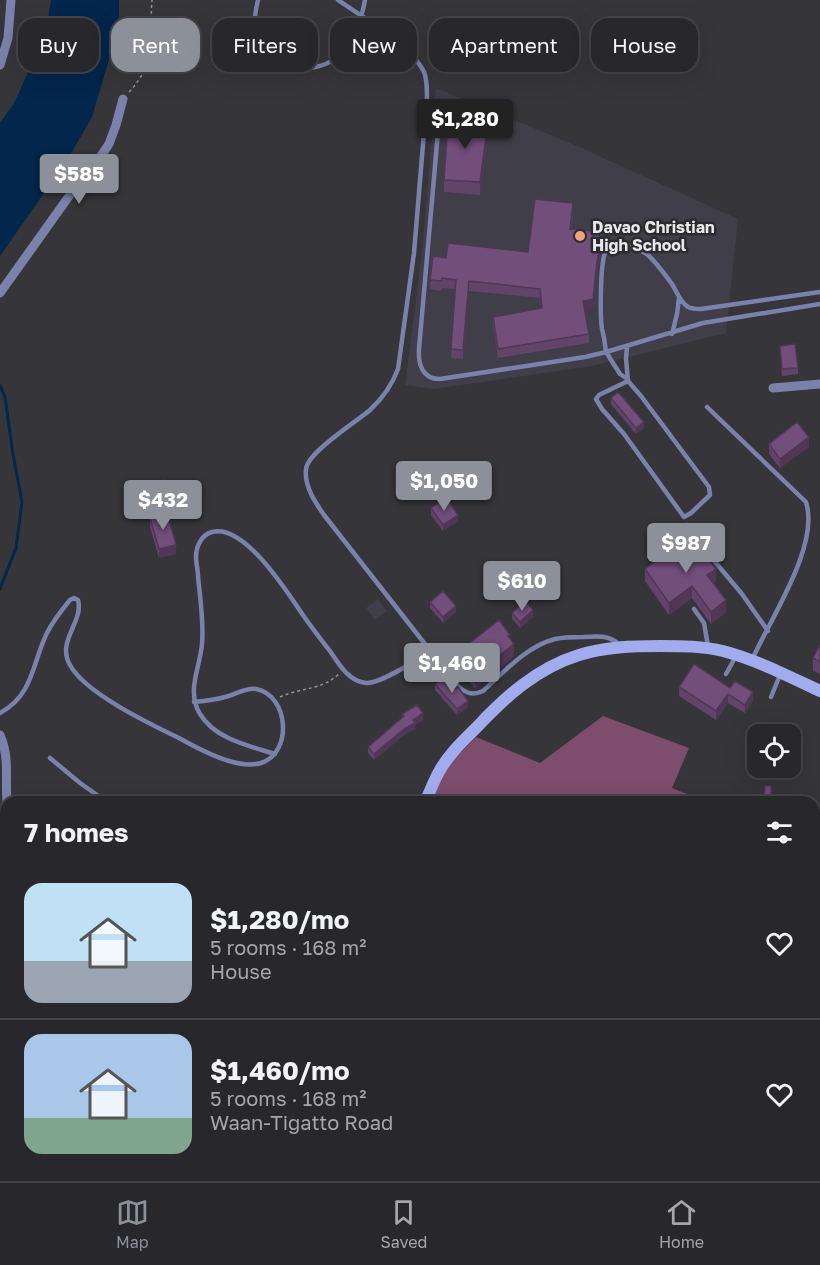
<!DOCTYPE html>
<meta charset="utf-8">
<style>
body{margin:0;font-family:"Golos Text",sans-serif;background:#303034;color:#f1f3f6;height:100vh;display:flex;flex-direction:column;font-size:22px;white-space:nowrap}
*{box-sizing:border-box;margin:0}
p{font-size:20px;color:#a5a6a9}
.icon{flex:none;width:33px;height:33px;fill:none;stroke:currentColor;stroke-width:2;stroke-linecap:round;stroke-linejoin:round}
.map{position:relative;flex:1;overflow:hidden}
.details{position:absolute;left:0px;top:796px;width:820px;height:386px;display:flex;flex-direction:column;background:#28282c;border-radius:18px 18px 0 0;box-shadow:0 6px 24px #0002,0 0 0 2px #444448}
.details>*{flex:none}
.banner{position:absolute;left:18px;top:18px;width:784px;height:54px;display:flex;gap:12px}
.tools{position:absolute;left:747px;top:724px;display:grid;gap:12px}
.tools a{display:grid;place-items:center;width:54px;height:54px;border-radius:12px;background:#28282c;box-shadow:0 6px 24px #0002,0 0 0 2px #444448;font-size:30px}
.price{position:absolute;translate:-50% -51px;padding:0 14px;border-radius:6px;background:#8c9099;color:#fff;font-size:20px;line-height:39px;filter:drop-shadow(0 2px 3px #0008)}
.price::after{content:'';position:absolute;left:50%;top:36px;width:18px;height:14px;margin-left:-9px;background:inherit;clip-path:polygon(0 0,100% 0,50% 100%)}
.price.selected{background:#222;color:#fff}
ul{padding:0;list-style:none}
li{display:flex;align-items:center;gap:18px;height:150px;padding:0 24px}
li+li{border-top:2px solid #444448}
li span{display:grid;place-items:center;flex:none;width:168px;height:120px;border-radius:18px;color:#555}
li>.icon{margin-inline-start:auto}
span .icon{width:72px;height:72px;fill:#fffc;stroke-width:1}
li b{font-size:26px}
h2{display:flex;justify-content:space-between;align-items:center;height:72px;padding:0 24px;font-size:26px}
.chip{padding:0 21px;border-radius:18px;background:#28282c;box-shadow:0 6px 24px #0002,0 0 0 2px #444448;font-size:21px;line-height:54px}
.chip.selected{background:#8c9099;color:#fff}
.dock{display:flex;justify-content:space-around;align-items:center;height:84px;border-top:2px solid #444448;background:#28282c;font-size:16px;color:#a5a6a9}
.dock a{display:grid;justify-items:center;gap:3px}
.dock .selected{color:#8c9099}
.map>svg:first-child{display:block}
</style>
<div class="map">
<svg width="820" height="1181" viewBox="0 0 820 1181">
<rect width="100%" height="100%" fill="#36353a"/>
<path fill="#403e48" d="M436,88l141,58 161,73 -12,114 -134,33 -158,23 -29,-4 17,-132z
M378,599l9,12 -12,9 -9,-12z"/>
<path fill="#7e4c6c" d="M603,716l86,32 -17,40 35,14h-276l14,-30 9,-13 22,-22 64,26z
M815,808l5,2v323l-6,-8z
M150,1176h52l-3,5h-54z
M526,1176h113l3,5h-115z"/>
<path fill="#02264c" d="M51,0h68v16l-10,44 -17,57 -24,42 -68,97v-133l14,-20 20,-43 12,-29z"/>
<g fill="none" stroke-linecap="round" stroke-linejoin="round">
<path stroke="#02264c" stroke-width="3" d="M0,385l5,12 8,57 9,48 -6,46 -16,41
M0,1022l6,10"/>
<path stroke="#949397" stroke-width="1.5" stroke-dasharray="3 3" stroke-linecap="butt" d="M129,92c29,-31 20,-54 23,-92
M687,523l12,19 8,9
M280,697c22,-10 40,-6 59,-23
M0,820l6,-4
M0,936l6,1
M335,1176l8,5"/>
<path stroke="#7a82ab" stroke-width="4.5" d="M258,0c-9,37 -2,62 39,68 11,1 26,-1 36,-8 19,-13 28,-38 32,-60
M338,0c24,17 73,45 86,72 3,7 3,16 3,24l-13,157 -16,116c-6,16 -15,29 -28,41 -14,12 -62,42 -64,59 -2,17 9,33 18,46l133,170c8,8 15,11 26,6 21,-19 44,-45 72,-52 9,-2 19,-2 28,-2 14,-1 25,-2 36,7
M489,124c-19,-7 -43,-21 -51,8l-19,217c-1,15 3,30 21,30l145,-22 21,-5 14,22 6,4
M820,292l-119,17c-4,0 -9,0 -13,-2 -8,-5 -11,-15 -16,-23 -7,-9 -15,-21 -24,-29 -7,-6 -15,-8 -25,-9 -6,0 -13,0 -17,5 -6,9 -6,65 -4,78 2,7 3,15 4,23l97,-29 117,-19
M672,334l5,-20 2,-16
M627,346l-1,13 2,22 13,15 68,91 1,8 -19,18 -7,4 -60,-83 -22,-25 -6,-10 3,-4 29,-14
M707,407l99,95c14,44 -36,117 -54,158
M711,557l31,37 26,37
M694,609l10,14 4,23
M726,674l10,-18
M771,697l9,-22
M0,713c33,-18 32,-48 46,-78 6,-13 15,-24 24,-35l4,-2 4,2c6,22 -22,41 -8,65 15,28 80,59 109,73 16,9 33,18 50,23 10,3 22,5 32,2 32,-10 28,-68 -5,-74 -10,-2 -21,6 -31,8 -10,3 -20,4 -31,5
M275,754c-26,-8 -60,-15 -75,-40 -14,-23 0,-46 2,-70 2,-22 -2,-46 -4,-68 0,-6 -2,-13 -2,-19 0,-10 5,-22 16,-25 33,-9 77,63 93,86 8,11 16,22 25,33 8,12 19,31 36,32 13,2 52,-24 65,-31
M50,758l30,25 27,19
M219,1181l5,-5
M739,1181l2,-5"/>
<path stroke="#7a82ab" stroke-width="9" d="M0,65l8,-27 3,-38
M0,293l72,-101 27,-33 10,-15 7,-19 7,-26
M773,388l47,-4
M0,735c10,23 5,44 7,67"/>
<path stroke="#a0acee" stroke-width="12" d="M425,802c5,-10 9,-22 15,-32 9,-16 23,-29 36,-42 29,-31 61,-60 103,-73 26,-8 53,-9 81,-9 21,0 43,0 63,5 34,9 65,25 97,40
M99,1181l4,-5"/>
</g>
<path fill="#62436a" d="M488,134l-8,61 -36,-3v-12z
M573,213l-2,16 29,9 3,10 -3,7 -3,16 -4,37 -8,2 4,24v9l-91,15 -5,-32v-9l48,-9 -1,-10 -71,-7 -6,68 -12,-1 5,-69 -14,-1 -1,3 -11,-2v-9l16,-22 82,-6z
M780,346l18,22v6l-16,2z
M611,398l33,30 -8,6 -25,-30z
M769,444l40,3 -29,21 -11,-14z
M156,482l13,21 -17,5 -4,-14v-6l8,-2z
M431,508l27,13 -15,10 -12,-16z
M150,518l26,36 -17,4 -9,-31z
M645,569l71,12 -3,2 13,29 -15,12 -19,-26 -23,17 -24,-34z
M430,602l26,10 -13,11 -13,-15z
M512,613l21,4 -13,11 -8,-9z
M510,638l4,18 -39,32 -18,-23v-12z
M820,645v29l-7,-3v-13z
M435,684l33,23 -11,8 -22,-25z
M679,687l51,1 23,13 -8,12 -17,-10 -12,17 -37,-24z
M402,714l21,6 -8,5v4l-11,6 -30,25 -6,-7v-6l34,-29z
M42,1176h26v5h-25l-1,-1z"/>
<path fill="#503756" d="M488,122v12l-8,61v-13z
M603,238v10l-3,7 -3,16 -4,37 -10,3v-10l14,-39 3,-16z
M469,281v10l-6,68v-9z
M644,422v6l-8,6v-6z
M809,437v10l-29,21v-9z
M169,497v6l-17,5v-6z
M458,515v6l-15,10v-6z
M176,545v9l-17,4v-9z
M716,569v12l-9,6v-12z
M692,586v12l-23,17v-12z
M726,600v12l-15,12v-12z
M456,606v6l-13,11v-6z
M533,610v7l-13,11v-6z
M514,644v12l-39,32v-12z
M753,692v9l-8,12v-8z
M728,694v9l-12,17v-9z
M468,701v6l-11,8v-6z
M423,713v7l-8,5v4l-11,6 -30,25v-6l39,-34z
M64,1176h4v5h-11z"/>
<path fill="#724e7b" stroke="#503756" stroke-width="1.5" d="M448,119l40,3 -8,60 -36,-2z
M535,199l38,4 -3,26 22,2v-5h8l-1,12h4l-3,8 -3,16 -4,37 -10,2 6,33 -91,15 -5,-32 49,-9 -2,-19 -71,-8 -6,69 -12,-1 5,-69 -14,-2 -1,3 -11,-1 3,-24 13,2 2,-15 80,9z
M795,344l3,24 -16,1 -2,-23z
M618,392l26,30 -8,6 -25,-30z
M797,422l12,15 -29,22 -11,-15z
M164,480l5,17 -17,5 -4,-14 9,-3 -1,-3z
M446,498l12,17 -15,10 -12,-17z
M167,513l9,32 -17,4 -9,-31z
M692,535l24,34 -9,6 19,25 -15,12 -19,-26 -23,17 -24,-34z
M443,591l13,15 -13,11 -13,-15z
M525,601l8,9 -13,12 -8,-9z
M499,620l11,15 -2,1 6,8 -39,32 -18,-23z
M820,645v17l-7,-4z
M694,664l36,24 5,-7 18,11 -8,13 -17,-11 -12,17 -37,-24z
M443,678l10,11 5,-2 10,14 -11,8 -22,-25z
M417,705l6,8 -10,7 2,3 -11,6 -30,25 -6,-7 36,-31 -2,-2z
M765,786h6v16h-7z
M0,1152l6,4 -1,3 1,1v16h13l1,1 -4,2 2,2h-14l-4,-6z
M49,1176h15l-7,5h-4z"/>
<circle fill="#f1a27b" stroke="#2c2b30" stroke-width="2" cx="580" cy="236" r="6"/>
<g text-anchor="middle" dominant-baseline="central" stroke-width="5" stroke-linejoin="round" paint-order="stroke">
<g font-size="16" font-weight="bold" fill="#eae9ec" stroke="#2c2b30" text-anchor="start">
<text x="592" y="227">Davao Christian<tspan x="592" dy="18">High School</tspan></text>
</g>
</g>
</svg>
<div class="tools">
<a><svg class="icon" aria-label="locate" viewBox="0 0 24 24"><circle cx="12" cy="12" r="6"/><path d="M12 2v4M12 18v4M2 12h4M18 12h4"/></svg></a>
</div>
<b class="price selected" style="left:465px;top:150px">$1,280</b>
<b class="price" style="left:79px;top:205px">$585</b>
<b class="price" style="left:444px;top:512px">$1,050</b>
<b class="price" style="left:163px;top:531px">$432</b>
<b class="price" style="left:686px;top:574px">$987</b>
<b class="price" style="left:522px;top:612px">$610</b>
<b class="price" style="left:452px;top:694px">$1,460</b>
<div class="banner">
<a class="chip">Buy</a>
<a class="chip selected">Rent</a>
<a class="chip">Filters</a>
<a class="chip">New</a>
<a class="chip">Apartment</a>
<a class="chip">House</a>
</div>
<section class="details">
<h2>7 homes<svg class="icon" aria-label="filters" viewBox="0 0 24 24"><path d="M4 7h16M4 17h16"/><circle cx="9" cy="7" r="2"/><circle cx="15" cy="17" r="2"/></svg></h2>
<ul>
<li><span style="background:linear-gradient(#bfe0f5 65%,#9aa5b1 0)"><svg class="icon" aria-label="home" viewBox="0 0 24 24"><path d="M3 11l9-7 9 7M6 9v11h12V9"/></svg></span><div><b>$1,280/mo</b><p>5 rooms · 168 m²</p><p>House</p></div><svg class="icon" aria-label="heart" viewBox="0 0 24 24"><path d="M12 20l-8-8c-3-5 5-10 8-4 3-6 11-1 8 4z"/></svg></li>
<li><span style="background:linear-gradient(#a9c7e8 70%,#7fa58c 0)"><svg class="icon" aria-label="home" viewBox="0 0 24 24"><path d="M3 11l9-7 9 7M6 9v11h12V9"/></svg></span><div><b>$1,460/mo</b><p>5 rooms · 168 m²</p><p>Waan-Tigatto Road</p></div><svg class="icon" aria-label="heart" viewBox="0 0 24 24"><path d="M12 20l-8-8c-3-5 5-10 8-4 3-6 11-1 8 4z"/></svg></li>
</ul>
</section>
</div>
<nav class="dock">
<a class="selected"><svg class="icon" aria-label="map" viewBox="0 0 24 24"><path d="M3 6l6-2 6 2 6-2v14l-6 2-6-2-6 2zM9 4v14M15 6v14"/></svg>Map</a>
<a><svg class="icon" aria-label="saved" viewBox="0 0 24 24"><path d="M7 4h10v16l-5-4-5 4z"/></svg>Saved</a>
<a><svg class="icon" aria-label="home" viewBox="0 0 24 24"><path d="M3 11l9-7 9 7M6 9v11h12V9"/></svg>Home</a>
</nav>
